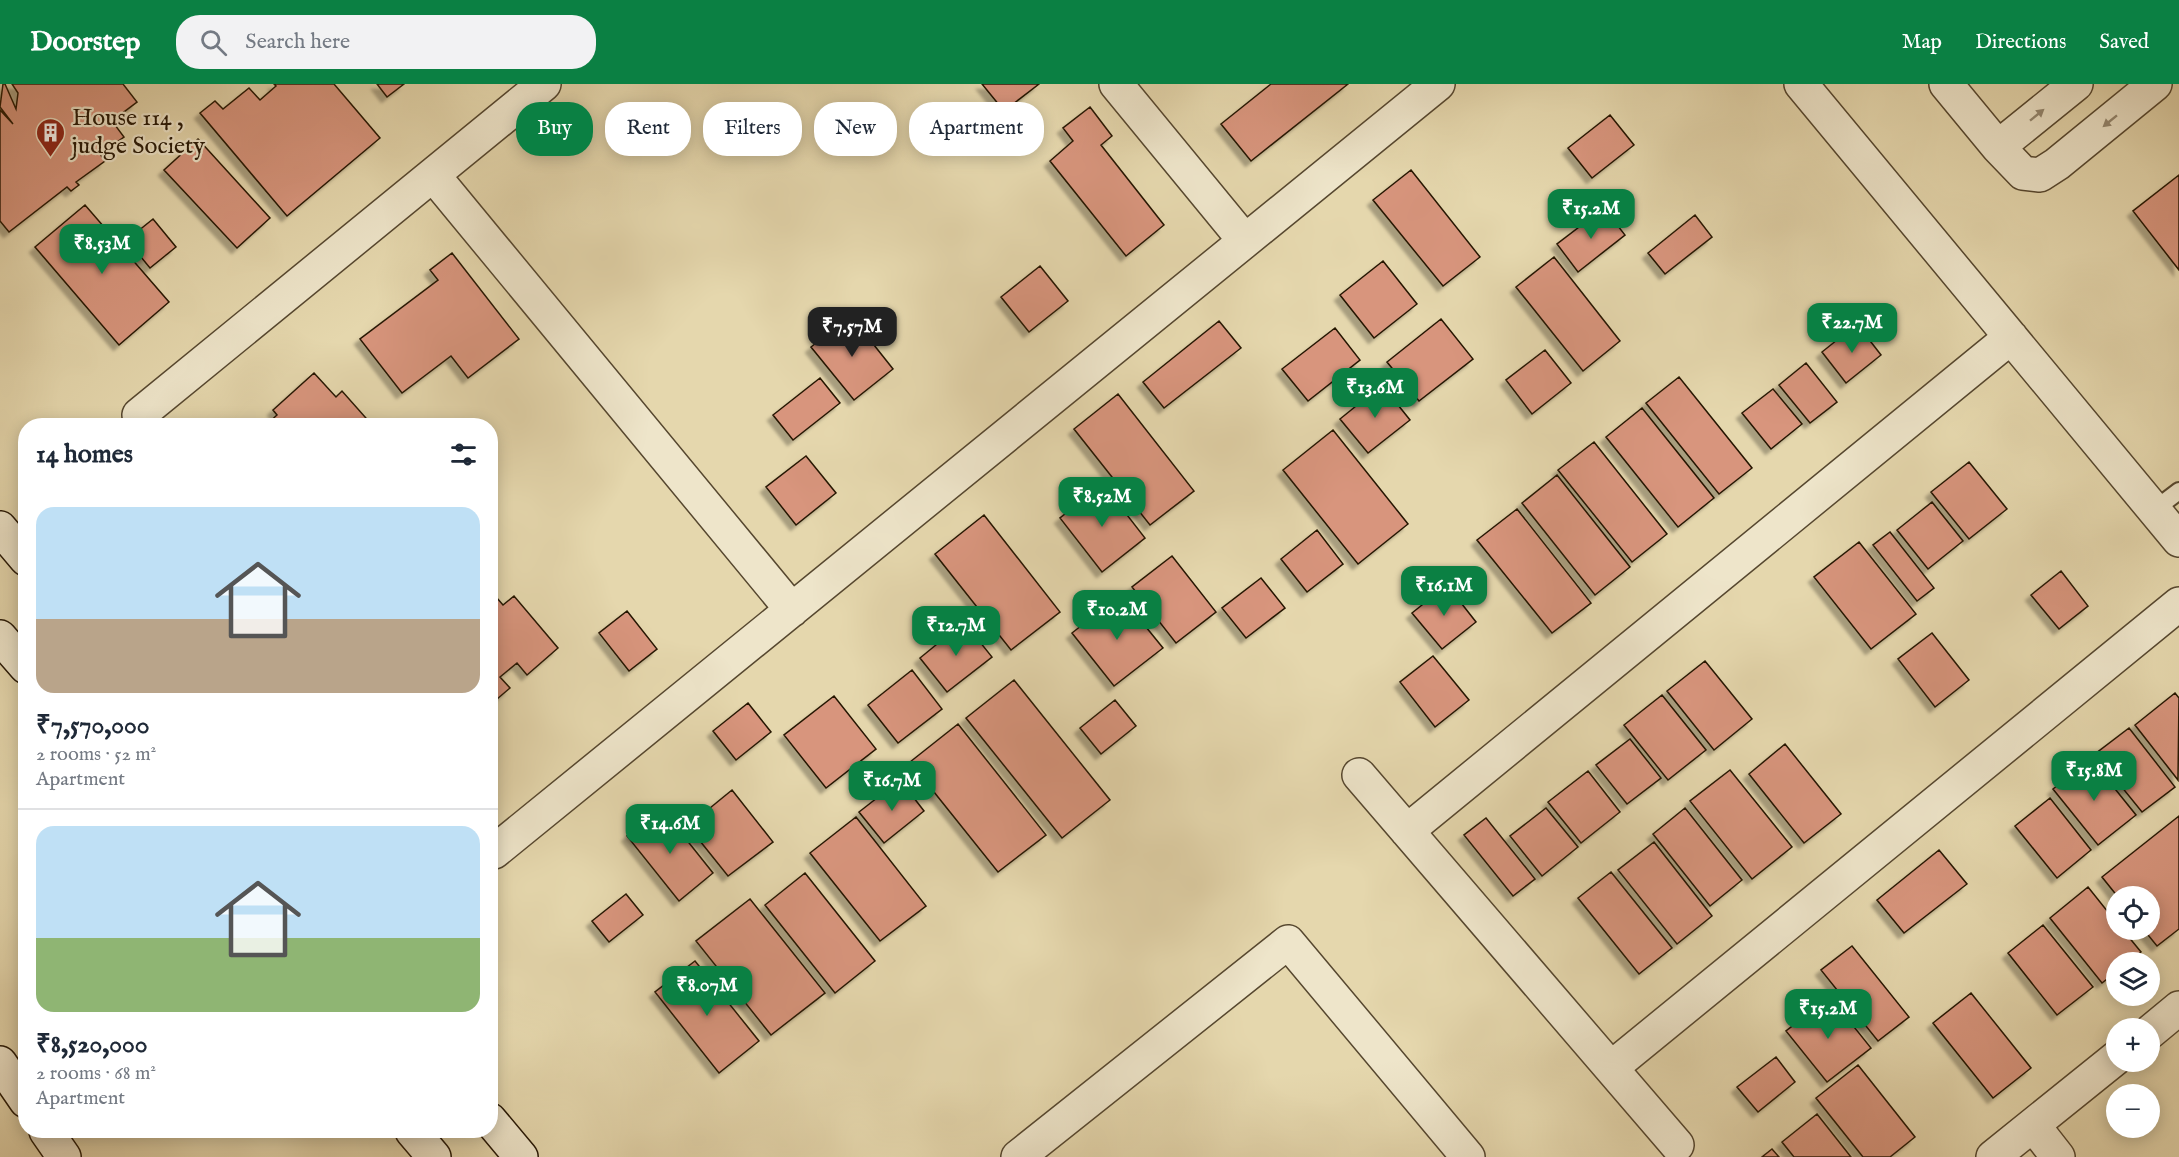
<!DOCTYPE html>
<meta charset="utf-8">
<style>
body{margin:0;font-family:"IM FELL English",serif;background:#f2f2f3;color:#1f2937;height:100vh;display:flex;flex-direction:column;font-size:22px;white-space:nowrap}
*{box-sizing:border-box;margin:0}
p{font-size:20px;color:#747a83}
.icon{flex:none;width:33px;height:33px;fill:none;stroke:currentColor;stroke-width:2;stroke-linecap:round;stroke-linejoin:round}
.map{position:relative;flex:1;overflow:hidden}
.side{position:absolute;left:18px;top:334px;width:480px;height:720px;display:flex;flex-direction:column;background:#fff;border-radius:24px;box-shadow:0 3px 15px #0003}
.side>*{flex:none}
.banner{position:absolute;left:516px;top:18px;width:570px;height:54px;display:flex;gap:12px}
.fabs{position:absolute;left:2106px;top:802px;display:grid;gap:12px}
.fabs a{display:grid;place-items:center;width:54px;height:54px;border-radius:50%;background:#fff;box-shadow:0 3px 15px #0003;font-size:30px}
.price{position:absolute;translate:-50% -51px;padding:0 14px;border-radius:12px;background:#0b8043;color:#fff;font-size:20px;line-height:39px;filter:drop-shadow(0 2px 3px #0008)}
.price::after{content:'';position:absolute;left:50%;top:36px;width:18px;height:14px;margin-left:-9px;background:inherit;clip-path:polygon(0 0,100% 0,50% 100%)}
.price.active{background:#222;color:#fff}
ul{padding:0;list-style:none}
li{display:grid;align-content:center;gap:12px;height:318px;padding:0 18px}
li+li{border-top:2px solid #e0e1e3}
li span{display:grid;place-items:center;height:186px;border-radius:18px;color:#555}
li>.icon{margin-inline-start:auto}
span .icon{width:108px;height:108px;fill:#fffc;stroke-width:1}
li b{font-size:26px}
h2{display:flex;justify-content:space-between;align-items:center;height:72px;padding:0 18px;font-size:26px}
.pill{padding:0 21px;border-radius:24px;background:#fff;box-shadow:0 3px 15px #0003;font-size:21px;line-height:54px}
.pill.active{background:#0b8043;color:#fff}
header{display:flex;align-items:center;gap:36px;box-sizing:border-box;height:84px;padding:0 30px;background:#0b8043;color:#fff}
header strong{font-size:28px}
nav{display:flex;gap:33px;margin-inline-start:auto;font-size:21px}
.search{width:420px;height:54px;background:#f2f2f3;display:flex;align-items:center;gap:15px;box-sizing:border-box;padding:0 21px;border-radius:24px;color:#747a83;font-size:22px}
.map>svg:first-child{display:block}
</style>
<header>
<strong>Doorstep</strong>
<div class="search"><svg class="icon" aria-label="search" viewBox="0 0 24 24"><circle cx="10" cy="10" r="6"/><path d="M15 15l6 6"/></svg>Search here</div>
<nav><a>Map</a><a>Directions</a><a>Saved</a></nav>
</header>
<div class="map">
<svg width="2179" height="1073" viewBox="0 0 2179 1073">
<defs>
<filter id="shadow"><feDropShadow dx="-5.5" dy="5.5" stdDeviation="1.5" flood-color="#0004"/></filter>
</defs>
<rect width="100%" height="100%" fill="#e5d7ad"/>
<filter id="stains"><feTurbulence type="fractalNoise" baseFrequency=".00333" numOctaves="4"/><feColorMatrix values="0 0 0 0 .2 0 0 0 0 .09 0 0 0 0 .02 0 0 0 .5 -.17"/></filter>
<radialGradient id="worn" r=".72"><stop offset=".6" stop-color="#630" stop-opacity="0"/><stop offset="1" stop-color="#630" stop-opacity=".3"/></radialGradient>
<path fill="#d8957d" stroke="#261705" stroke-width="1.5" filter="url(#shadow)" d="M3,0h2l11,25 2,-16 -6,-9h111l14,18 -25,19 12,16 -24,17 5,7 -29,21 3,3 -8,6 -4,-4 -58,45 -9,-11v-111l13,14 -13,-17z
M274,0h60l46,54 -93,78 -87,-103 15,-12 8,8 26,-21 11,12 16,-14z
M377,0h27l-17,13z
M982,0h57l-35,27z
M1271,0h77l-97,77 -30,-37z
M1090,23l22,29 -11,9 63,80 -38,31 -76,-95 23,-20 -10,-13z
M1610,31l24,30 -42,33 -24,-30z
M198,55l72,79 -33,30 -73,-78z
M1411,86l69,87 -37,29 -70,-86z
M2179,91v95l-46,-59z
M85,121l84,97 -50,43 -84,-98z
M1604,124l21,27 -47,37 -21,-28z
M1695,131l17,22 -47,37 -17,-21z
M153,135l23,28 -26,21 -23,-28z
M452,169l67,86 -51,39 -17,-22 -49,37 -42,-54 78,-59 -8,-10z
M1554,173l66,84 -37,30 -67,-84z
M1383,177l34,43 -43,34 -34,-43z
M1040,182l28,35 -39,31 -28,-35z
M851,232l42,53 -39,31 -43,-53z
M1441,235l32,40 -54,42 -32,-39z
M1219,237l22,27 -77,60 -21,-26z
M1857,240l24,31 -35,28 -24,-31z
M1335,244l25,32 -52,41 -26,-32z
M1545,266l26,33 -39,31 -26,-34z
M1806,279l31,39 -27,21 -31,-38z
M314,289l22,24 6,-6 31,35h-108l12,-11 -4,-5z
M1679,293l73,91 -33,26 -73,-91z
M820,294l20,25 -47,37 -20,-25z
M1382,301l28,35 -42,33 -28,-34z
M1773,305l29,35 -31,25 -29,-36z
M1118,310l76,97 -44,34 -76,-96z
M1642,324l72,90 -36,29 -72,-90z
M1333,346l75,94 -50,40 -75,-94z
M1594,358l73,92 -35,28 -74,-92z
M806,372l30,37 -40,32 -30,-38z
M1969,378l38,47 -38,30 -38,-47z
M1557,391l73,92 -35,28 -73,-92z
M1103,400l42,54 -43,34 -42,-54z
M1932,418l31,39 -35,28 -31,-39z
M1517,425l74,94 -39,30 -75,-93z
M984,431l76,97 -49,38 -76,-96z
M1317,446l26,34 -36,28 -26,-33z
M1890,448l44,56 -17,13 -44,-56z
M1859,458l57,72 -45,35 -57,-72z
M1172,472l44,56 -40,31 -44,-56z
M2061,487l27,35 -29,23 -28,-34z
M1261,494l24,30 -39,30 -24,-30z
M1447,501l29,37 -34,27 -30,-36z
M490,506l13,15 11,-9 44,52 -31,27 -10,-12 -17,14 10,11 -20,17z
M1120,511l43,53 -49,38 -42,-53z
M627,527l30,38 -28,22 -30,-38z
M964,538l28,35 -45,35 -27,-34z
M1932,549l37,47 -34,27 -37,-48z
M1433,572l36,44 -34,27 -35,-45z
M1705,577l47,58 -38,31 -47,-59z
M912,586l30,39 -44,34 -30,-38z
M1014,596l96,120 -48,38 -96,-120z
M2175,609l4,5 -1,82 -43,-55z
M1662,611l44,55 -38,30 -44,-55z
M834,612l42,53 -50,39 -42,-53z
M1115,616l21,26 -35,28 -21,-26z
M748,619l23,29 -35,28 -23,-29z
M958,640l88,111 -48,37 -88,-110z
M2129,644l46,59 -33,25 -47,-58z
M1630,655l31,39 -34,26 -31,-39z
M1785,660l56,70 -37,29 -55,-69z
M2091,675l45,56 -38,30 -45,-56z
M1730,686l62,77 -40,32 -62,-78z
M1588,687l32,41 -39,31 -33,-41z
M900,696l24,31 -40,32 -25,-31z
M732,706l41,52 -45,34 -40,-50z
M2050,714l41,52 -34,28 -42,-52z
M1546,724l32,39 -36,29 -32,-40z
M1685,724l57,72 -32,26 -57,-72z
M662,725l51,64 -34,28 -52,-65z
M2179,732v113l-22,17 -13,-16h6v-33h-32l-16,-20z
M856,733l70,89 -46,35 -70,-88z
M1486,734l49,61 -22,17 -49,-61z
M1654,758l58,74 -35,28 -59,-74z
M1939,766l28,34 -63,49 -27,-33z
M1611,788l61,76 -33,26 -61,-76z
M805,789l70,88 -40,32 -70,-88z
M2088,803l28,35v8h7l18,22 -14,11h-11v9l-14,11 -52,-65z
M626,810l17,21 -34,27 -17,-21z
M750,815l75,94 -54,42 -75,-94z
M2043,841l50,62 -36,28 -49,-62z
M1852,862l57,71 -31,24 -57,-71z
M695,877l64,80 -40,32 -64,-81z
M1971,909l60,75 -38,30 -60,-75z
M1830,913l41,51 -44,34 -41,-51z
M1776,973l19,25 -37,30 -21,-25z
M1858,981l57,72 -25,20h-27l-47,-59z
M1817,1030l34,43h-57l-12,-15z
M1772,1065l7,8h-17z"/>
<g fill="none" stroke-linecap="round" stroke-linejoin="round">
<defs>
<path id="lane" d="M2154,426l25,-19"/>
<path id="street" d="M1116,0l129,157
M1801,0l378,456
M1946,0l52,63 25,26 17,2 17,-11 98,-80
M1998,63l78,-63
M433,91l359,435
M139,331l405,-331
M1359,691l318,370
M1407,747l604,-494
M494,768l944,-768
M2150,948l29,-24
M1611,984l568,-464
M2033,1041l25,32
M1018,1073l270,-215 180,215
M1993,1073l123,-99"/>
<path id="secondary" d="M0,444l26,31
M0,553l26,30
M0,979l26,38
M490,1036l31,37
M46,1047l18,26
M412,1047l22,26"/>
</defs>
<use href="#lane" stroke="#56472f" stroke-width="20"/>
<use href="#street" stroke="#56472f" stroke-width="36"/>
<use href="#secondary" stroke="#261705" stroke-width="36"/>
<use href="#lane" stroke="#eee5ca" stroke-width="16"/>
<use href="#street" stroke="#eee5ca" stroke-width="33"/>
<use href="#secondary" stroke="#eee5ca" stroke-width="33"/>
</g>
<defs><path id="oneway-solid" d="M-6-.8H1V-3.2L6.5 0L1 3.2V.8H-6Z" transform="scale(1.5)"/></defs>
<g fill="#948871">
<use href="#oneway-solid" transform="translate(2037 31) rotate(-39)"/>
<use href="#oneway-solid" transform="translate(2110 37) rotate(141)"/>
</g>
<defs>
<symbol id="building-pin" viewBox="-11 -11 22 30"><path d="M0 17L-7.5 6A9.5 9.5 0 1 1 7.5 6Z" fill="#8f2418" stroke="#eee5ca"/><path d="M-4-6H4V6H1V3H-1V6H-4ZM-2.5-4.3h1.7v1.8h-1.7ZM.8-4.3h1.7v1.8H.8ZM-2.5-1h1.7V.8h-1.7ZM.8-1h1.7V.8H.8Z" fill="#fff"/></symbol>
</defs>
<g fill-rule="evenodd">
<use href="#building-pin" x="34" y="32" width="33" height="45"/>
</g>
<g text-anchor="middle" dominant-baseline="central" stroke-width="4.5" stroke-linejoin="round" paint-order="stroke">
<g font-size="24" fill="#261705" stroke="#eee5ca" text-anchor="start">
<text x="72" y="34">House 114 ,<tspan x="72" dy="28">judge Society</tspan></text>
</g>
</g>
<rect width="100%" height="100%" filter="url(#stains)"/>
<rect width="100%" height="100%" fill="url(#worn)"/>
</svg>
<div class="fabs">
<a><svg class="icon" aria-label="locate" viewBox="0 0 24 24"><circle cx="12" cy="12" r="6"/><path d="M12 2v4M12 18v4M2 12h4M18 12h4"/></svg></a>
<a><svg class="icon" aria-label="layers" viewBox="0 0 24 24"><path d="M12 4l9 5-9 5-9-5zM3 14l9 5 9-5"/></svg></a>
<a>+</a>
<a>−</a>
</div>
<b class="price" style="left:1591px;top:156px">₹15.2M</b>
<b class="price" style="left:102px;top:191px">₹8.53M</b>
<b class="price" style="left:1852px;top:270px">₹22.7M</b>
<b class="price active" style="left:852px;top:274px">₹7.57M</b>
<b class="price" style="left:1375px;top:335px">₹13.6M</b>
<b class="price" style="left:1102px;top:444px">₹8.52M</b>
<b class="price" style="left:1444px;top:533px">₹16.1M</b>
<b class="price" style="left:1117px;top:557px">₹10.2M</b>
<b class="price" style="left:956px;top:573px">₹12.7M</b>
<b class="price" style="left:2094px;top:718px">₹15.8M</b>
<b class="price" style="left:892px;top:728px">₹16.7M</b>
<b class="price" style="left:670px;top:771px">₹14.6M</b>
<b class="price" style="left:707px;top:933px">₹8.07M</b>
<b class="price" style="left:1828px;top:956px">₹15.2M</b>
<div class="banner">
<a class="pill active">Buy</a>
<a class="pill">Rent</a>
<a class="pill">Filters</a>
<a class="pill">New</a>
<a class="pill">Apartment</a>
</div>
<section class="side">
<h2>14 homes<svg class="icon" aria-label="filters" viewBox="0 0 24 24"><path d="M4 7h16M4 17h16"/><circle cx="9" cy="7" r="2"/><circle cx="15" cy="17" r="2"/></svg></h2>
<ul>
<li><span style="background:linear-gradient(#bfe0f5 60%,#b9a48a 0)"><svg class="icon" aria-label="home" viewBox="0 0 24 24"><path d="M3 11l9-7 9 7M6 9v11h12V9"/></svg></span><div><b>₹7,570,000</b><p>2 rooms · 52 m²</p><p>Apartment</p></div></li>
<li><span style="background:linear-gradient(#bfe0f5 60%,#8fb573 0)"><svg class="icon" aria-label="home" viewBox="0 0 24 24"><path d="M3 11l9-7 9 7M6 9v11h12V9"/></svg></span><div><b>₹8,520,000</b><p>2 rooms · 68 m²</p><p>Apartment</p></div></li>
</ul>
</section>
</div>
